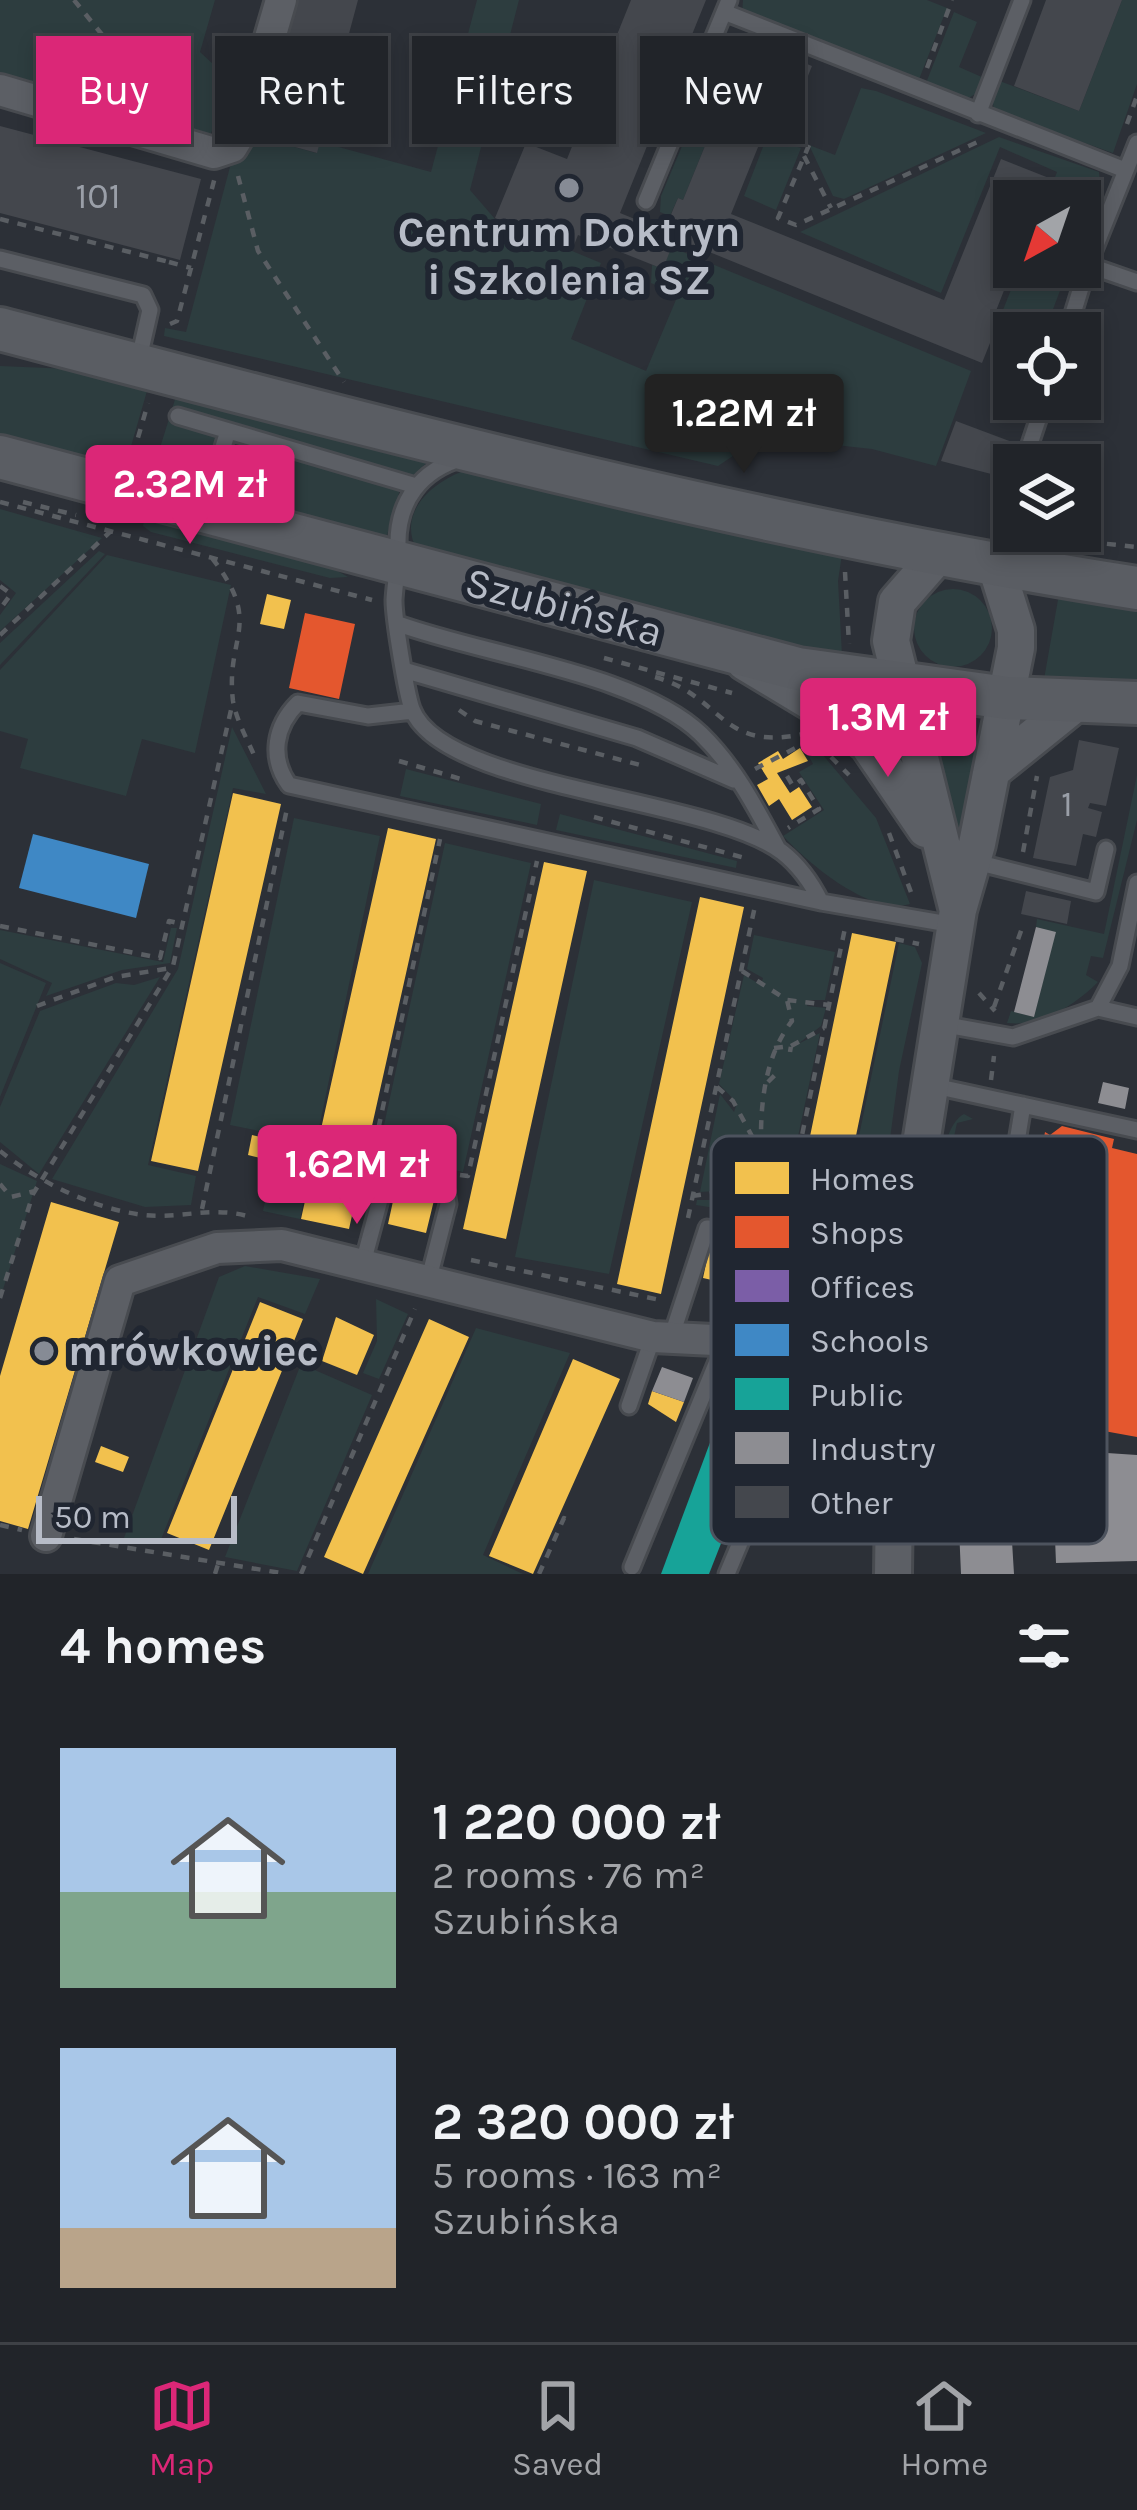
<!DOCTYPE html>
<meta charset="utf-8">
<style>
body{margin:0;font-family:Karla,sans-serif;background:#2d3035;color:#f1f3f6;height:100vh;display:flex;flex-direction:column;font-size:45px;white-space:nowrap}
*{box-sizing:border-box;margin:0}
p{font-size:39px;color:#a2a4a8}
.icon{flex:none;width:66px;height:66px;fill:none;stroke:currentColor;stroke-width:2;stroke-linecap:round;stroke-linejoin:round}
.map{position:relative;height:1574px;overflow:hidden}
.panel{display:flex;flex-direction:column;background:#212429;flex:1}
.panel>*{flex:none}
.hud{position:absolute;left:36px;top:36px;width:1065px;height:108px;display:flex;gap:24px}
.needle{width:78px;rotate:220deg}
.fabs{position:absolute;left:993px;top:180px;display:grid;gap:24px}
.fabs a{display:grid;place-items:center;width:108px;height:108px;border-radius:0px;background:#212429;box-shadow:0 6px 18px #0003,0 0 0 3px #3e4146;font-size:60px}
.scale{position:absolute;left:36px;bottom:30px;width:201px;box-sizing:border-box;padding-left:12px;border:6px solid #b7bcc7;border-top:0;font-size:33px;line-height:42px;white-space:nowrap;color:#b7bcc7;-webkit-text-stroke:9px #202631;paint-order:stroke}
.price{position:absolute;translate:-50% -102px;padding:0 27px;border-radius:12px;background:#db2777;color:#fff;font-size:39px;line-height:78px;filter:drop-shadow(0 3px 6px #0008)}
.price::after{content:'';position:absolute;left:50%;top:72px;width:36px;height:27px;margin-left:-18px;background:inherit;clip-path:polygon(0 0,100% 0,50% 100%)}
.price.selected{background:#222;color:#fff}
ul{padding:0;list-style:none}
li{display:flex;align-items:center;gap:36px;height:300px;padding:0 60px}
li span{display:grid;place-items:center;flex:none;width:336px;height:240px;border-radius:0px;color:#555}
li>.icon{margin-inline-start:auto}
span .icon{width:144px;height:144px;fill:#fffc;stroke-width:1}
li b{font-size:51px}
h2{display:flex;justify-content:space-between;align-items:center;height:144px;padding:0 60px;font-size:51px}
.chip{padding:0 42px;border-radius:0px;background:#212429;box-shadow:0 6px 18px #0003,0 0 0 3px #3e4146;font-size:42px;line-height:108px}
.chip.selected{background:#db2777;color:#fff}
.dock{display:flex;justify-content:space-around;align-items:center;height:168px;border-top:3px solid #3e4146;background:#212429;font-size:33px;color:#a2a4a8}
.dock a{display:grid;justify-items:center;gap:6px}
.dock .selected{color:#db2777}
.map>svg:first-child{display:block}
</style>
<div class="map">
<svg width="1137" height="1574" viewBox="0 0 1137 1574">
<rect width="100%" height="100%" fill="#2c3037"/>
<path fill="#2d3d3f" d="M0,0h215l-15,52 26,24v27l-18,36 -208,-63z
M477,0h42l-49,190 25,29 106,44 -30,76 75,32 32,-76 -27,-12 1,-18 11,3 8,-21 300,124 -35,95 -64,-17 -111,-12 -43,29 -554,-130 1,-8 21,4 44,-165 28,-30 58,16 4,-11 111,30z
M743,0h184l20,8 -29,74 -176,-68z
M1122,0h15v84l-24,69 -119,-42 -2,-16 5,-15 82,31z
M954,12l23,10 -18,45 25,11 -4,13 -13,8 -41,-16z
M735,37l13,3 -65,160 -5,-2 -8,18 -10,-4 1,-16 64,-152z
M861,88l15,3 110,42 -142,66 -11,-3 -24,-51 26,10z
M773,121l15,8 -3,14 16,5 -25,62 -32,-14z
M999,137l100,35 1,11 -20,55v-37h-34l11,-29 -57,-25 -59,146 -141,-61z
M1020,267h49l-25,66h-26l2,-9 -19,-9z
M0,366l71,3 76,22 -24,83 -123,-33z
M177,393l254,66 -30,27 -15,53 -236,-59z
M466,470l376,84 -4,27 4,74 -98,-18 -327,-87c-21,-38 17,-69 49,-80z
M0,509l102,29 -102,93v-16l16,-22 -16,-13z
M145,517l182,48 21,12 -18,1 -179,-46 -8,-6z
M99,551l6,3 -105,111v-22z
M107,555l124,30 -36,168 -53,-14 -16,57 -106,-28 8,-29 -28,-8v-61z
M914 628a39 39 0 1 1 78 0a39 39 0 1 1-78 0Z
M1059,594l78,12v79h-94z
M232,727l34,67 -33,-6 -85,377 48,11 -5,29 -46,2 -93,-28 126,-210z
M924,733l62,3 -26,121z
M812,742l64,76 34,86c-40,12 -102,-41 -127,-68l41,-26 -25,-38 14,-8 -9,-17z
M406,769l135,35 -4,21 -137,-29z
M1137,775v45l-34,138 -12,-2 -5,19 12,7c-23,23 -57,45 -91,41l4,-12 23,6 21,-84 -19,-6 1,-8 67,15z
M560,814l177,47 -1,7 -180,-38z
M294,818l86,18 -80,383 -37,-8 16,-76 -49,-10z
M445,843l86,20 -68,309 -85,-19z
M594,880l98,22 -83,372 -94,-17z
M171,928h6l-7,35 -48,7 -76,26 6,-13 -52,-24v-29l163,32z
M754,935l81,17 -10,48h-16l-2,6 19,2 -5,18 -23,18 22,-11 -34,160 -16,-27 -6,25 11,-1 7,14 -3,14 -83,-13 1,-5h19l1,-9 -17,1 20,-98 14,18 3,-9 -18,-19 25,-109 17,10 2,-7 -16,-9z
M899,943l16,4 7,16 -23,108 -32,242 -10,13 -36,-7z
M0,963l46,20 -46,114z
M160,977l-121,197 -39,-32v-35l40,-96 76,-28 18,2z
M964,1114l9,5 -16,4 -28,128 25,11 -23,106 -6,1 -6,-8c4,-44 9,-231 45,-247z
M0,1164l37,17 -37,118z
M245,1266l75,13 -15,35 -47,-17 -98,245 -36,-4 95,-261z
M376,1299l32,15 -29,65 -16,-6 14,-32z
M476,1328l94,25 -87,202 40,19h-155z
M301,1364l71,31 -75,176 -72,-14z"/>
<path fill="#f2c14e" d="M267,594l24,6 -7,29 -24,-5z
M800,748l8,13 -31,12 13,20 9,-6 13,20 -20,13 -13,-21 -10,7 -12,-21 11,-6 -10,-16 20,-12 5,8z
M233,793l48,11 -83,367 -47,-10z
M388,828l48,11 -87,390 -48,-10z
M544,862l43,9 -81,368 -43,-10z
M700,897l44,10 -83,387 -44,-10z
M852,933l44,9 -76,368 -44,-9z
M252,1135l22,5 -5,20 -21,-5z
M397,1183l39,9 -10,41 -38,-9z
M51,1202l68,20 -91,307 -28,-8v-145z
M712,1236l44,10 -9,42 -44,-10z
M260,1302l43,17 -94,231 -42,-17z
M336,1317l38,18 -17,40 -35,-14z
M429,1319l40,18 -106,237 -39,-17z
M573,1359l47,20 -87,195 -44,-18z
M652,1391l32,11 -8,20 -28,-18z
M101,1446l28,11 -6,15 -28,-10z"/>
<path fill="#e4572e" d="M305,613l50,11 -16,75 -50,-11z
M1062,1126l52,13 -2,9 25,6v283l-55,-10 -3,13 -49,-12 10,-51 -25,-5 13,-150 17,-90 5,3z"/>
<path fill="#3f88c5" d="M33,834l116,30 -13,54 -117,-30z"/>
<path fill="#17a398" d="M739,1365l45,18 -75,191h-48z"/>
<path fill="#8d8d92" d="M1036,927l20,5 -22,85 -20,-5z
M1103,1082l26,6 -4,21 -27,-6z
M662,1367l31,11 -9,24 -32,-11z
M1107,1453l30,2v106l-81,2 -3,-74 55,-2z
M1011,1525l3,49h-53l-2,-46z"/>
<path fill="#44474d" d="M294,0h64l-41,153 -59,-16z
M631,0h75l-86,213 44,18 14,-33 5,2 65,-160 64,26 -23,57 -18,-8 -40,99 213,86 57,-141 48,19 -9,23h-26v64l-22,56 6,2 -16,40 -307,-125 -12,31 -85,-34 -6,15 -77,-32 31,-75 41,16z
M1046,0h76l-43,111 -65,-25z
M0,126l201,53 -21,81 -180,-47z
M956,421l56,21 -13,34 -58,-15z
M1079,740l40,8 -13,58 -16,-3 -2,5 14,4 -6,25 -13,-3 -7,32 -43,-8 17,-81 23,-7z
M1026,891l45,10 -4,23 -46,-10z"/>
<g fill="none" stroke-linecap="round" stroke-linejoin="round">
<defs>
<path id="service" d="M724,12l401,158
M978,114l44,-114
M646,201l83,-201
M0,259l143,36 7,15 -12,53
M1088,265l49,17
M1067,333l21,-68 49,-122
M178,416l238,70
M463,458c-42,12 -66,43 -65,88 1,18 -3,36 -4,54 0,18 12,92 18,109 30,80 297,88 370,143 18,14 29,30 39,50l133,23
M1023,465l22,-66
M214,476l14,-45
M996,563l18,-71
M396,623c85,32 242,50 305,111 34,33 55,74 77,115
M407,671l230,67 97,42
M413,711l-45,5 -70,-13c-23,23 -29,54 -9,82l532,117
M972,861l124,31 10,-43
M1098,1008l39,9
M941,1024l72,13 85,-29 22,-42 17,-83
M930,1085l207,45
M363,1263l22,-82 7,-5 43,7 11,8 2,13 -20,78
M671,1338l36,-110 73,12
M898,1394l49,7 15,-12 34,-119 27,-165
M629,1406l24,-69
M894,1496l93,-6
M632,1567l93,-225
M727,1574l47,-112 118,-4"/>
<path id="minor" d="M0,90l214,63 18,-6 12,-20 37,-127
M46,1536l74,-255 97,-33 65,-3 371,92 243,12"/>
<path id="tertiary" d="M939,554l-42,48 -6,39 66,266
M745,662l88,53 35,29 58,85
M994,769l83,-67
M893,1574l3,-225 14,-136 48,-303 19,-66 39,-196v-18l-20,-64"/>
<path id="secondary" d="M0,329c377,99 752,199 1137,259
M0,457l798,212 209,29 130,5"/>
</defs>
<use href="#service" stroke="#484b50" stroke-width="21"/>
<use href="#minor" stroke="#484b50" stroke-width="36"/>
<use href="#tertiary" stroke="#484b50" stroke-width="42"/>
<use href="#secondary" stroke="#484b50" stroke-width="48"/>
<path stroke="#5a5e63" stroke-width="4.5" stroke-dasharray="9 9" stroke-linecap="butt" d="M74,0l85,105
M927,68l25,-68
M1127,124l10,-28
M809,145l-31,73 18,7 188,-86
M804,156l27,52
M238,176l20,75 86,131
M0,219l169,43 1,-5
M169,262l22,6
M170,324l7,-3 38,-144
M133,455l15,-52
M0,502l372,98
M23,502l53,13
M1089,542l48,5
M212,558c52,67 13,77 21,143 3,18 14,38 21,54
M845,572l4,72
M0,586l11,8 -11,15
M0,635l112,-105
M604,658l128,35
M655,677c68,19 65,75 148,57
M459,710l16,11 165,44
M831,757l18,18
M399,761l69,20
M755,769l52,-27 -1,-8
M787,776l6,10 8,-6 18,29 -31,19
M594,817l151,41
M889,833l23,62
M1023,852l14,-76
M0,926l160,32 9,-37 13,3
M895,939l24,5
M742,971l45,29 42,5
M979,993l16,18
M37,1006l78,-29 56,-9
M994,1007l28,-79
M791,1046l33,-18
M774,1048l17,-2 -1,6
M991,1080l3,-24
M768,1082l11,-11
M717,1087l16,14 55,102
M0,1151c39,31 93,58 144,64 36,4 67,-9 103,1
M371,1163l69,-324
M460,1175l8,1 69,-315
M0,1184l11,13 24,-6
M741,1190l-8,-17 28,-37c0,-39 6,-83 31,-115l-5,-21
M692,1196l86,-12
M202,1209l86,-405
M688,1218l67,-312
M784,1222l61,-294
M471,1260l189,40
M0,1298l33,-104 140,-228 60,-265
M767,1314l9,-51
M0,1525l22,5
M74,1539l213,35
M215,1574l4,-13
M301,1574l114,-265
M539,1574l25,-56 6,3"/>
<use href="#service" stroke="#5c5f65" stroke-width="15"/>
<use href="#minor" stroke="#5c5f65" stroke-width="30"/>
<use href="#tertiary" stroke="#5c5f65" stroke-width="36"/>
<use href="#secondary" stroke="#5a5d63" stroke-width="42"/>
</g>
<g fill="#868b95" stroke="#202631" stroke-width="4.5">
<circle cx="569" cy="188" r="12"/>
<circle cx="44" cy="1351" r="12"/>
</g>
<g text-anchor="middle" dominant-baseline="central" stroke-width="12" stroke-linejoin="round" paint-order="stroke">
<g font-size="36" fill="#9a9fa8">
<text x="98" y="196">101</text>
<text x="1067" y="804">1</text>
</g>
<g font-size="42" font-weight="bold" fill="#b7bcc7" stroke="#202631">
<text x="569" y="232">Centrum Doktryn<tspan x="569" dy="48">i Szkolenia SZ</tspan></text>
<text x="68" y="1351" text-anchor="start">mrówkowiec</text>
</g>
<g font-size="42" fill="#b7bcc7" stroke="#202631">
<text transform="translate(564 607) rotate(15)">Szubińska</text>
</g>
</g>
<rect x="711" y="1136" width="396" height="408" rx="18" fill="#202631" stroke="#4d535e" stroke-width="3"/>
<rect x="735" y="1162" width="54" height="32" fill="#f2c14e"/>
<rect x="735" y="1216" width="54" height="32" fill="#e4572e"/>
<rect x="735" y="1270" width="54" height="32" fill="#7b5ea7"/>
<rect x="735" y="1324" width="54" height="32" fill="#3f88c5"/>
<rect x="735" y="1378" width="54" height="32" fill="#17a398"/>
<rect x="735" y="1432" width="54" height="32" fill="#8d8d92"/>
<rect x="735" y="1486" width="54" height="32" fill="#44474d"/>
<g font-size="33" fill="#b7bcc7">
<text x="810" y="1190">Homes</text>
<text x="810" y="1244">Shops</text>
<text x="810" y="1298">Offices</text>
<text x="810" y="1352">Schools</text>
<text x="810" y="1406">Public</text>
<text x="810" y="1460">Industry</text>
<text x="810" y="1514">Other</text>
</g>
</svg>
<div class="fabs">
<a><svg class="needle" viewBox="-14 -14 28 28"><path d="M0-13l5 13h-10z" fill="#e53935"/><path d="M0 13l5-13h-10z" fill="#a2a4a8"/></svg></a>
<a><svg class="icon" aria-label="locate" viewBox="0 0 24 24"><circle cx="12" cy="12" r="6"/><path d="M12 2v4M12 18v4M2 12h4M18 12h4"/></svg></a>
<a><svg class="icon" aria-label="layers" viewBox="0 0 24 24"><path d="M12 4l9 5-9 5-9-5zM3 14l9 5 9-5"/></svg></a>
</div>
<div class="scale">50 m</div>
<b class="price selected" style="left:744px;top:476px">1.22M zł</b>
<b class="price" style="left:190px;top:547px">2.32M zł</b>
<b class="price" style="left:888px;top:780px">1.3M zł</b>
<b class="price" style="left:357px;top:1227px">1.62M zł</b>
<div class="hud">
<a class="chip selected">Buy</a>
<a class="chip">Rent</a>
<a class="chip">Filters</a>
<a class="chip">New</a>
</div>
</div>
<section class="panel">
<h2>4 homes<svg class="icon" aria-label="filters" viewBox="0 0 24 24"><path d="M4 7h16M4 17h16"/><circle cx="9" cy="7" r="2"/><circle cx="15" cy="17" r="2"/></svg></h2>
<ul>
<li><span style="background:linear-gradient(#a9c7e8 60%,#7fa58c 0)"><svg class="icon" aria-label="home" viewBox="0 0 24 24"><path d="M3 11l9-7 9 7M6 9v11h12V9"/></svg></span><div><b>1 220 000 zł</b><p>2 rooms · 76 m²</p><p>Szubińska</p></div></li>
<li><span style="background:linear-gradient(#a9c7e8 75%,#b9a48a 0)"><svg class="icon" aria-label="home" viewBox="0 0 24 24"><path d="M3 11l9-7 9 7M6 9v11h12V9"/></svg></span><div><b>2 320 000 zł</b><p>5 rooms · 163 m²</p><p>Szubińska</p></div></li>
</ul>
</section>
<nav class="dock">
<a class="selected"><svg class="icon" aria-label="map" viewBox="0 0 24 24"><path d="M3 6l6-2 6 2 6-2v14l-6 2-6-2-6 2zM9 4v14M15 6v14"/></svg>Map</a>
<a><svg class="icon" aria-label="saved" viewBox="0 0 24 24"><path d="M7 4h10v16l-5-4-5 4z"/></svg>Saved</a>
<a><svg class="icon" aria-label="home" viewBox="0 0 24 24"><path d="M3 11l9-7 9 7M6 9v11h12V9"/></svg>Home</a>
</nav>
